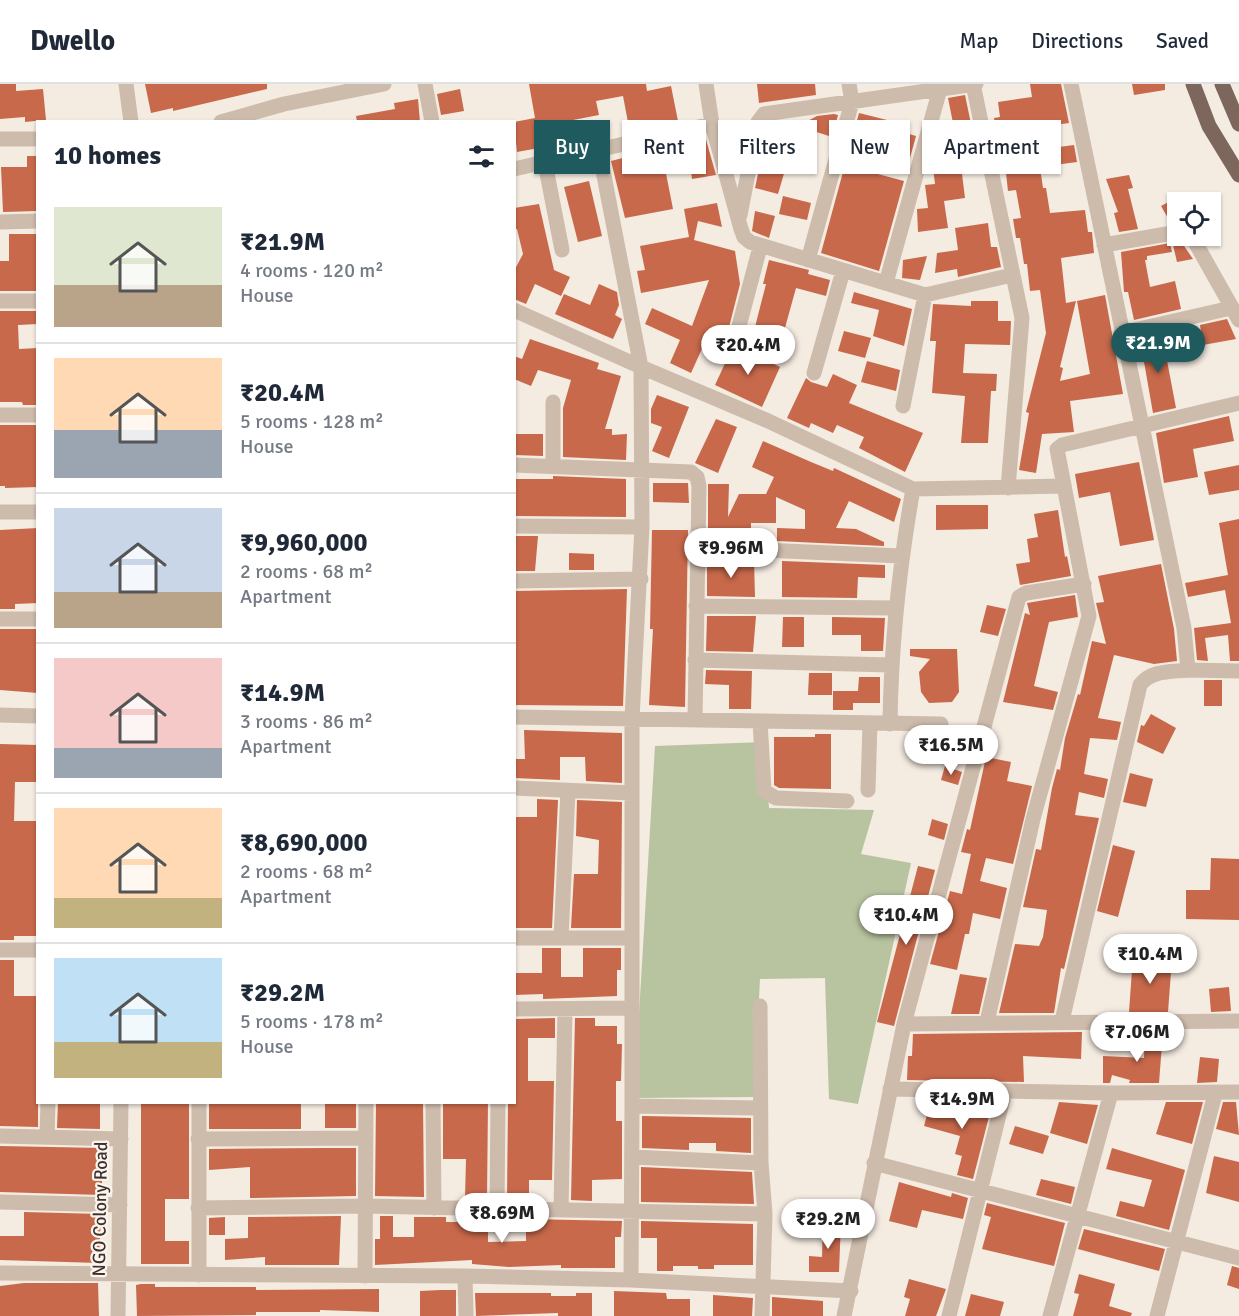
<!DOCTYPE html>
<meta charset="utf-8">
<style>
body{margin:0;font-family:Signika,sans-serif;background:#f6f6f7;color:#1f2937;height:100vh;display:flex;flex-direction:column;font-size:22px;white-space:nowrap}
*{box-sizing:border-box;margin:0}
p{font-size:20px;color:#747a83}
.icon{flex:none;width:33px;height:33px;fill:none;stroke:currentColor;stroke-width:2;stroke-linecap:round;stroke-linejoin:round}
.map{position:relative;flex:1;overflow:hidden}
.details{position:absolute;left:36px;top:36px;width:480px;height:984px;display:flex;flex-direction:column;background:#fff;border-radius:0px;box-shadow:0 2px 4px #0004}
.details>*{flex:none}
.banner{position:absolute;left:534px;top:36px;width:570px;height:54px;display:flex;gap:12px}
.buttons{position:absolute;left:1167px;top:108px;display:grid;gap:12px}
.buttons a{display:grid;place-items:center;width:54px;height:54px;border-radius:0px;background:#fff;box-shadow:0 2px 4px #0004;font-size:30px}
.price{position:absolute;translate:-50% -51px;padding:0 14px;border-radius:21px;background:#fff;color:#222;font-size:20px;line-height:39px;filter:drop-shadow(0 2px 3px #0008)}
.price::after{content:'';position:absolute;left:50%;top:36px;width:18px;height:14px;margin-left:-9px;background:inherit;clip-path:polygon(0 0,100% 0,50% 100%)}
.price.selected{background:#1f5a5e;color:#fff}
ul{padding:0;list-style:none}
li{display:flex;align-items:center;gap:18px;height:150px;padding:0 18px}
li+li{border-top:2px solid #e0e1e3}
li span{display:grid;place-items:center;flex:none;width:168px;height:120px;border-radius:0px;color:#555}
li>.icon{margin-inline-start:auto}
span .icon{width:72px;height:72px;fill:#fffc;stroke-width:1}
li b{font-size:26px}
h2{display:flex;justify-content:space-between;align-items:center;height:72px;padding:0 18px;font-size:26px}
.pill{padding:0 21px;border-radius:0px;background:#fff;box-shadow:0 2px 4px #0004;font-size:21px;line-height:54px}
.pill.selected{background:#1f5a5e;color:#fff}
header{display:flex;align-items:center;gap:36px;box-sizing:border-box;height:84px;padding:0 30px;background:#fff;border-bottom:2px solid #e0e1e3}
header strong{font-size:28px}
nav{display:flex;gap:33px;margin-inline-start:auto;font-size:21px}
.map>svg:first-child{display:block}
</style>
<header>
<strong>Dwello</strong>
<nav><a>Map</a><a>Directions</a><a>Saved</a></nav>
</header>
<div class="map">
<svg width="1239" height="1232" viewBox="0 0 1239 1232">
<rect width="100%" height="100%" fill="#f4ebe1"/>
<path fill="#b8c4a0" d="M764,658l5,66 105,2 -13,44 50,9 -53,241 -29,-5 -4,-121 -65,1 -6,118 -120,1 21,-352z"/>
<path fill="#c8694b" d="M0,0h16v7l27,-2 3,31 -21,2v-5l-25,2z
M145,0h122v5l-94,22v-3l-22,5z
M529,0h117l1,7 24,-5 7,35 -37,7 1,2 -12,3 -7,-37 -27,5 3,14 -26,5 4,21 -60,11 -3,-30 21,-4z
M757,0h58l1,11 -57,8z
M1030,0h31l8,39 -36,5 3,22 38,-5 3,17 -37,5 3,21h3l4,25 35,-3 3,22h4l2,21 -33,5 5,45 10,-2 -16,66 3,1 -3,13 30,-7 -13,-73 28,-6 18,99 -53,7 4,31 -32,2 -6,39 -17,-3 10,-57 -3,-1 20,-79 -6,-43 -10,1 -3,-27h-3l-4,-26h-4l-3,-19 8,-1 -5,-28 -8,1 -2,-18 -4,1 -8,-56 6,-1 -2,-15 34,-5z
M1132,0h33v6l-31,5z
M460,5l4,22 -23,4 -4,-21z
M965,11l16,77 -19,2 3,24 -21,3 4,27 -30,4 -1,-23 11,-1 -3,-23 10,-1 -3,-24 15,-2 -5,-33 11,-2 -5,-25z
M418,15l2,23h-63l-1,-6 39,-7 -1,-6z
M859,29l28,7 -2,7 31,9 -6,22 -30,-9 -6,24 30,8 -25,90 -58,-18z
M834,30l4,1 -6,22 -34,-11 19,-10z
M730,37l18,1 -9,49 -4,1 -5,-19h3z
M769,39l25,1 -1,19 -15,51 -23,-6z
M705,52l11,39 -24,4 -5,-39z
M661,64l12,61 -48,9 -14,-57z
M27,72h11v55l-35,1 -2,-45h26z
M1129,91l4,13 -5,1 10,40 -19,3 -5,-19 4,-1 -12,-33z
M589,97l13,55 -24,6 -14,-55z
M783,112l28,7 -4,17 -28,-6z
M1178,113v19l-9,4 -8,-14z
M717,119l5,24 -24,-6 -4,19 41,11 5,33 -13,51 -16,-6 -20,44 -21,-10 10,-23 -35,-16 7,-16 40,18 17,-46 -68,13 -4,-22 8,-1 -5,-24 49,-9 -5,-28z
M539,120l15,66 16,7 -9,19 -26,-12 -9,20 -12,-5v-28l9,-17 -6,-25h-3v-21z
M755,127l20,5 -6,22 -17,-7z
M988,139l3,24h6l4,20 -43,10 -1,-8 -22,4 2,-20 21,-3 -3,-22z
M9,150h29v57h-38v-30h9z
M1170,159l2,9 -25,4v4h-2l5,27 25,-6 6,28 -47,11 -6,-28h-4l-3,-40z
M1182,159l11,16 -16,3 -4,-17z
M927,172l-7,24 -18,-2 1,-18z
M769,176l40,10 -1,4 22,6 -4,16 -30,-8 -13,47 -28,-8 11,-43h-3z
M599,200l18,8 2,13 -4,10 7,4 -9,20 -58,-25 9,-20 26,11z
M854,208l58,17 -8,37 -31,-10 6,-26 -28,-7z
M971,217h27v20h13l-1,24 -45,-1 -2,29 34,1 -1,17h-5l-3,52h-27l4,-47 -33,-3 4,-52h-6l3,-37 38,2z
M0,227h38v13l-20,1 1,24 19,-1v57h-15l-1,-3h-22z
M1227,235l9,20 -33,6 -3,-20z
M844,247l27,7 -6,20 -27,-7z
M1162,250l14,74 -23,5 -13,-74z
M530,255l69,24 -2,6 24,7 -16,53h7v6l15,-1 -1,26 -63,-3v-49l8,-28 -33,-10 -7,16 -17,-7v-23l8,3z
M734,260l46,23 -18,40 -47,-22z
M867,277l33,9 -4,21 -35,-9z
M833,290l24,11 -8,18 74,30 -18,39 -46,-24 5,-11 -27,-12 -4,8 -22,-10 -2,5 -22,-10 19,-40 5,4 16,5z
M657,311l32,12 -20,51 -17,-7 10,-24 -11,-4v-14z
M1229,332l5,25 -41,8 5,28 -34,6 -8,-50z
M716,335l21,8 -19,46 -23,-10z
M0,341h38v62l-33,1v-2h-5z
M514,350h29v22l-29,-1z
M763,357l48,21 22,9 1,-3 67,31 -7,23 -45,-21 -13,27 20,1 28,13v4l-107,-5v-13l28,1v-19l-29,-13v26h-25v17l-43,1v-57h21l-1,33 11,-23h27l8,-17 -22,-10z
M1139,378l15,78 -34,6 -10,-54 -31,6 -4,-24z
M1239,381v25l-30,5 -5,-23z
M553,392l73,3v38l-112,-1v-37h39z
M653,399h35l1,20 -36,-1z
M936,421h52v24l-52,1z
M1058,426l7,47 2,-1 4,20 -51,9 -4,-21 14,-2 -3,-23 11,-2 -4,-23z
M1239,435v142h-9l-2,-26 -23,3 3,23 -11,-1 -3,-32 37,-5 -6,-33 -37,7 -3,-14 43,-8 -9,-52z
M38,444v75l-23,1v5h-15v-79z
M652,446h36l-3,177 -36,-2 4,-76h-3z
M514,452h24l-3,35h-21z
M569,469l25,1v16h-25z
M754,476l1,37 -48,-1v-35z
M782,477l103,4v13l-27,-1 -1,21 -75,-1z
M1161,480l13,65 3,32 -23,3 -40,-9 -16,63 23,4 -4,18 -27,-2 -6,36 24,5 -4,19 -25,-6 -4,23 24,3 -35,151 -3,-1 -7,45h-55l16,-69 24,2 4,-9 4,-27 -24,-3 13,-58 5,1 11,-62 5,-19 3,1 5,-32 13,-44 2,1 12,-54 14,3 -10,-41 8,-1 -6,-26z
M627,505l-4,117 -109,-1v-114z
M1075,511l3,22 -29,5 -15,64 24,6 -5,18 -50,-8 22,-89 5,2 -3,-12z
M987,521l19,4 -8,27 -18,-4z
M707,532h49l-3,36 -47,-1z
M783,533h21v30h-22z
M832,533l53,1 -2,33h-22v-16h-29z
M0,545h38v64l-38,-3z
M910,565h47l2,43 -7,10 -23,1 -8,-11 -2,-20 11,-13 -20,-3z
M706,586l46,1 -1,38h-22v-24l-24,-1z
M809,589h23v22h-24z
M859,593h21v26h-27v7h-20v-19h25z
M1204,596h18v26h-18z
M1151,630l25,14 -13,26 -26,-12 4,-17 3,1z
M524,646l98,3v50l-36,-2 -1,-24h-25v23l-46,-2v-19h11z
M815,650h16v55l-52,-1 -5,-3v-48h41z
M0,660l38,1v37h-23l-1,39h24v115h-24v4h-14z
M986,673l25,5 -4,19 25,5 -19,78 -27,-6 -6,23 27,7 -7,31 -27,-6 -4,21h-4l-8,36 -27,-6 20,-73 12,3 9,-40 -10,-2 6,-23 3,1z
M945,682l17,6 -4,13 -17,-5z
M1130,689l23,6 -7,28 -23,-5z
M537,715l21,1 -6,128h-38v-111h23z
M577,716l45,2 -1,126h-50l3,-54h24l1,-34 -23,-4z
M932,735l16,5 -4,16 -16,-5z
M1113,761l22,6 -17,66 -21,-6z
M1211,774l28,1v61l-53,-1v-29h24z
M918,782l17,4 -41,156 -17,-4z
M542,864h19v29h22v-29h38v22h-4v26l-74,3v-5l-29,1v-22h28z
M1133,872l39,3 -4,53h-39z
M0,876h14v36h24v131l-38,-1z
M960,890l27,4 -8,36h-28z
M1229,903l2,24 -20,1 -2,-23z
M555,934v20h-27v43h26l-2,99h-23v20l-22,-1 1,-97h6v-83z
M575,934h20v8h22v18h5l-1,37h-5v40h6v58l-30,1v21l-21,-1z
M1163,947l-4,52h-30l1,-3 -18,-5 -2,8h-7v-27l41,2 1,-26z
M1082,948l-1,27 -58,-3 1,26 -117,-2 1,-24h4l1,-22z
M1200,973l19,2 -2,23 -20,1z
M931,1016h18l-1,6 24,6 4,-12 17,1 -20,78 -16,-4 5,-19 -7,-2 5,-18 -36,-10z
M58,1018h42v27l-43,-1z
M141,1018h48v97h-24v42h24v23h-48z
M209,1018h92v27h-92z
M325,1018h31v26h-31z
M376,1018h47l1,95 -49,-1z
M443,1018h45l-1,97 -22,-1 1,-39h-23z
M1059,1018l39,3 -11,39 -37,-11z
M1166,1018h37l-11,42 -36,-10z
M1223,1018h13l3,33 -23,-6z
M642,1032l109,2v35l-35,-2v-8h-27v7l-47,-2z
M1015,1042l34,10 -6,18 -34,-10z
M0,1062l102,2v47l-102,-3z
M324,1064h32v48l-106,2v-31l-41,3v-21z
M1112,1064l73,22 -16,60 -53,-14 4,-15 24,6 8,-27 -46,-11z
M1214,1072l25,6v40l-33,-9z
M641,1083l111,5 2,32 -113,-2z
M1041,1095l34,8 -4,17 -35,-9z
M899,1098l52,15 1,-4 16,5 -5,21 -41,-9 -5,18 -28,-7z
M987,1119l78,20 -11,43 -72,-17 9,-32 -7,-2z
M24,1128l77,2 -2,49 -99,-3v-24h24z
M341,1132l-2,49h-74v-8l-40,3v-21l23,-1v-21z
M380,1132h13v21h21v-20h32v5h25v-4h17v24l38,-1v-22l96,2 -1,16h-6v31h-54v-3l-52,2 -37,-3v-4l-97,5v-26h5z
M225,1133v18h-16v-17z
M641,1137l112,3v41h-39v4h-16v-3h-25v5h-16v-33h-16z
M823,1137h18l-2,51h-30v-16l13,1z
M1084,1145l81,20 -6,22 -81,-22z
M1232,1182l7,2v21l-12,-4z
M1079,1190l36,10 -6,22 23,7 -1,3h-58l6,-22 -5,-1z
M909,1195l37,10 -10,27h-31l5,-17 -6,-2z
M24,1199h74l1,33h-99v-30z
M141,1200h14v3h101v3l123,-1v23l-59,-2v2h-64v3l-119,1 -1,-31z
M440,1206h16v26h-36v-25z
M614,1207l52,2 1,6h23v17h-76z
M475,1209h76v3h25v-3h16v23h-34v-3l-82,3z
M971,1210l33,8 -4,14h-35z
M713,1211l40,3 -1,18h-39z
M772,1213l51,4v15h-51z"/>
<g fill="none" stroke-linecap="round" stroke-linejoin="round">
<path stroke="#cdbbac" stroke-width="15" d="M126,0l5,38
M425,0l7,38
M706,0l6,40 29,105 3,8 6,5 175,53 87,-20
M973,0l49,234 -14,170
M221,38l63,-18 100,-20
M0,55h38
M599,66l42,217 1,160 -10,191v388l128,2
M545,79l17,87
M514,85l198,-45
M740,131l18,-93 6,-8 212,-30
M0,138l38,-1
M1189,152l6,6 44,78
M1104,161l74,-13
M808,176l44,-158 -3,-18
M886,199l54,-194
M0,217h38
M514,226l127,57 125,53 147,69 150,-3
M738,246l22,-83
M1121,249l110,-25
M814,289l29,-102
M903,322l22,-111
M0,331h38
M514,381l177,7 6,5 2,9 -4,233
M553,382v-64
M0,428h38
M514,442l128,1
M698,467l64,-1 139,6
M514,497l127,-2
M696,522l200,2
M0,535h38
M695,576l196,5
M1188,586l51,1
M0,631l38,1
M514,633l427,7
M760,637l4,70 12,7 71,3
M890,640c1,-79 9,-156 23,-235
M514,704l118,5
M868,706l2,-67
M514,854h116
M561,854l7,-147
M0,866h38
M760,922l1,157 4,51 -3,102
M514,925l117,-1
M1062,937l78,-336c11,-15 31,-13 48,-15l-4,-42 -113,-544
M987,938l46,-203 56,-203 -32,-167 5,-4 177,-42
M904,940l335,-3
M890,1005l221,4 128,-1
M433,1018l1,106
M0,1052l121,3
M47,1053l1,-35
M198,1055l167,-1
M632,1073l129,6
M874,1079l365,95
M0,1118l120,3
M198,1124l167,-2 400,8
M497,1124l1,-106
M561,1126l4,-201
M0,1189l465,3 166,4 220,11
M199,1191v-173
M365,1192l1,-174
M465,1192l1,40
M631,1196l1,-174
M118,1232l3,-214
M844,1232l60,-292 115,-427 7,-4 58,-9
M949,1232l56,-225
M1050,1232l61,-223
M1157,1232l58,-222"/>
<path stroke="#7d675c" stroke-width="15" d="M1193,0l16,42 30,49
M1222,0l17,40"/>
</g>
<g text-anchor="middle" dominant-baseline="central" stroke-width="4.5" stroke-linejoin="round" paint-order="stroke">
<g font-size="18" fill="#3b302b" stroke="#fbf5ee">
<text transform="translate(100 1125) rotate(-89)">NGO Colony Road</text>
</g>
</g>
</svg>
<div class="buttons">
<a><svg class="icon" aria-label="locate" viewBox="0 0 24 24"><circle cx="12" cy="12" r="6"/><path d="M12 2v4M12 18v4M2 12h4M18 12h4"/></svg></a>
</div>
<b class="price selected" style="left:1158px;top:290px">₹21.9M</b>
<b class="price" style="left:748px;top:292px">₹20.4M</b>
<b class="price" style="left:731px;top:495px">₹9.96M</b>
<b class="price" style="left:951px;top:692px">₹16.5M</b>
<b class="price" style="left:906px;top:862px">₹10.4M</b>
<b class="price" style="left:1150px;top:901px">₹10.4M</b>
<b class="price" style="left:1137px;top:979px">₹7.06M</b>
<b class="price" style="left:962px;top:1046px">₹14.9M</b>
<b class="price" style="left:502px;top:1160px">₹8.69M</b>
<b class="price" style="left:828px;top:1166px">₹29.2M</b>
<div class="banner">
<a class="pill selected">Buy</a>
<a class="pill">Rent</a>
<a class="pill">Filters</a>
<a class="pill">New</a>
<a class="pill">Apartment</a>
</div>
<section class="details">
<h2>10 homes<svg class="icon" aria-label="filters" viewBox="0 0 24 24"><path d="M4 7h16M4 17h16"/><circle cx="9" cy="7" r="2"/><circle cx="15" cy="17" r="2"/></svg></h2>
<ul>
<li><span style="background:linear-gradient(#dfe7d0 65%,#b9a48a 0)"><svg class="icon" aria-label="home" viewBox="0 0 24 24"><path d="M3 11l9-7 9 7M6 9v11h12V9"/></svg></span><div><b>₹21.9M</b><p>4 rooms · 120 m²</p><p>House</p></div></li>
<li><span style="background:linear-gradient(#ffd9b3 60%,#9aa5b1 0)"><svg class="icon" aria-label="home" viewBox="0 0 24 24"><path d="M3 11l9-7 9 7M6 9v11h12V9"/></svg></span><div><b>₹20.4M</b><p>5 rooms · 128 m²</p><p>House</p></div></li>
<li><span style="background:linear-gradient(#c9d6e8 70%,#b9a48a 0)"><svg class="icon" aria-label="home" viewBox="0 0 24 24"><path d="M3 11l9-7 9 7M6 9v11h12V9"/></svg></span><div><b>₹9,960,000</b><p>2 rooms · 68 m²</p><p>Apartment</p></div></li>
<li><span style="background:linear-gradient(#f6c9c9 75%,#9aa5b1 0)"><svg class="icon" aria-label="home" viewBox="0 0 24 24"><path d="M3 11l9-7 9 7M6 9v11h12V9"/></svg></span><div><b>₹14.9M</b><p>3 rooms · 86 m²</p><p>Apartment</p></div></li>
<li><span style="background:linear-gradient(#ffd9b3 75%,#c2b280 0)"><svg class="icon" aria-label="home" viewBox="0 0 24 24"><path d="M3 11l9-7 9 7M6 9v11h12V9"/></svg></span><div><b>₹8,690,000</b><p>2 rooms · 68 m²</p><p>Apartment</p></div></li>
<li><span style="background:linear-gradient(#bfe0f5 70%,#c2b280 0)"><svg class="icon" aria-label="home" viewBox="0 0 24 24"><path d="M3 11l9-7 9 7M6 9v11h12V9"/></svg></span><div><b>₹29.2M</b><p>5 rooms · 178 m²</p><p>House</p></div></li>
</ul>
</section>
</div>
